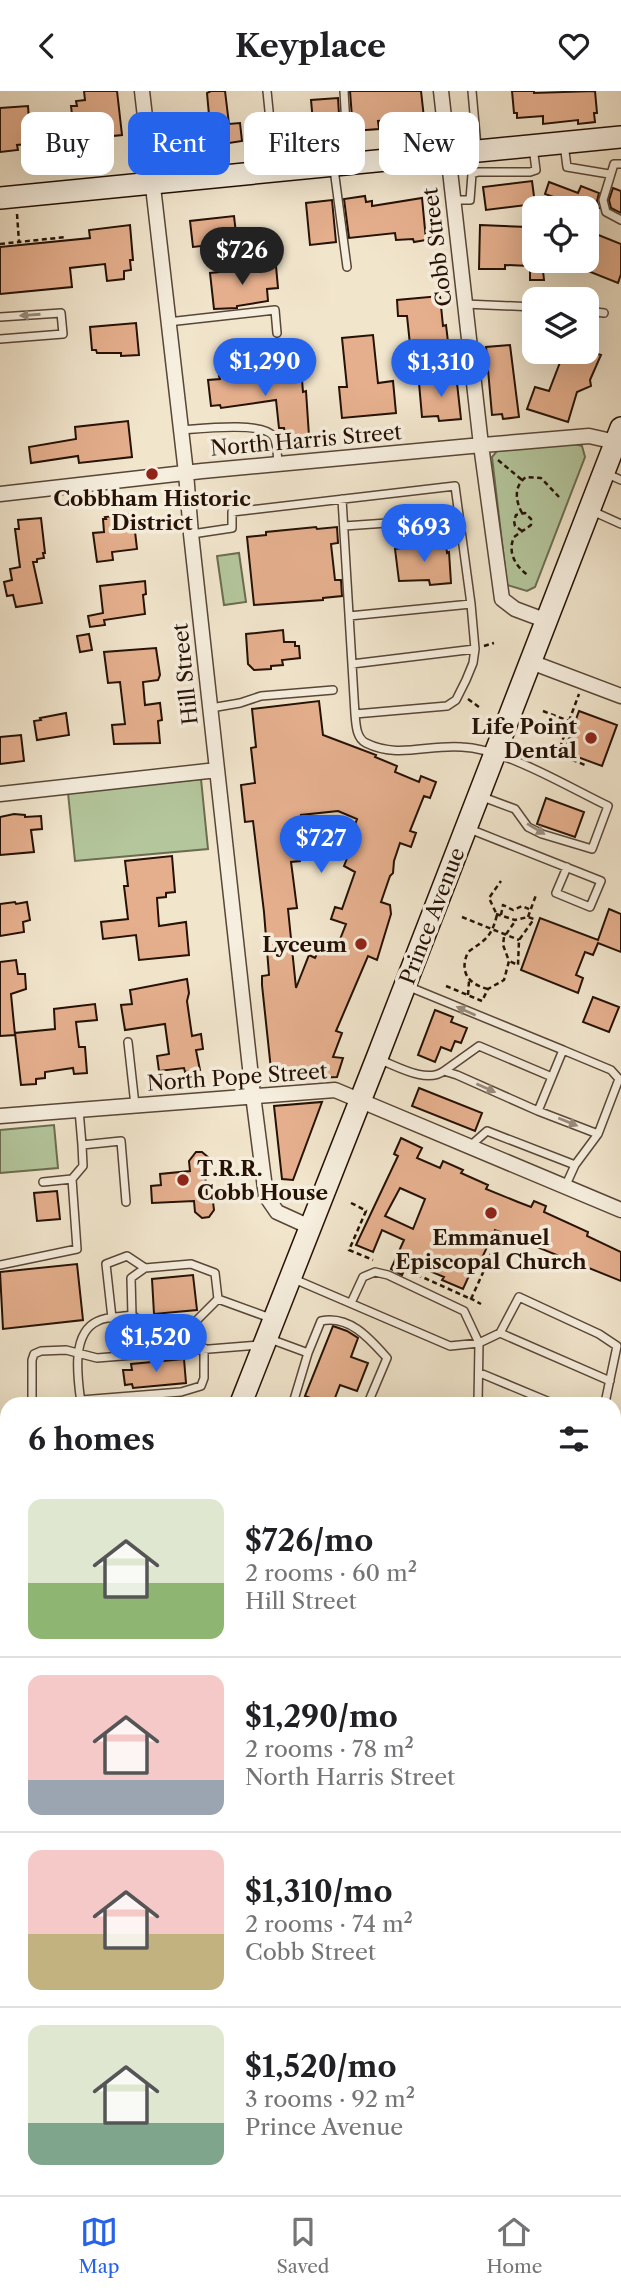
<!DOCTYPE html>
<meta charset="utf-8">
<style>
body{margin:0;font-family:"Libre Caslon Text",serif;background:#f2f2f2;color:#202124;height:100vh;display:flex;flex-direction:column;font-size:26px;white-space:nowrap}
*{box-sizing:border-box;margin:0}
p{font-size:23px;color:#757577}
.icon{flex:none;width:38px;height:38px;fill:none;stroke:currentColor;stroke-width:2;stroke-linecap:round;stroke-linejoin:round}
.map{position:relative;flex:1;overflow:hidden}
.side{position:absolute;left:0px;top:1306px;width:621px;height:800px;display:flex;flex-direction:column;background:#fff;border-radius:21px 21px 0 0;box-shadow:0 7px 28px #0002}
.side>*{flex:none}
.hud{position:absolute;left:21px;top:21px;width:579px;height:63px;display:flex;gap:14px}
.buttons{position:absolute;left:522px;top:105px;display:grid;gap:14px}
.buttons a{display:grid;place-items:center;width:77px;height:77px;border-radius:14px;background:#fff;box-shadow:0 7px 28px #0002;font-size:35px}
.price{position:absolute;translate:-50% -60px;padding:0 16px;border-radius:24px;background:#2563eb;color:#fff;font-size:23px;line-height:46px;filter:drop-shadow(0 2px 4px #0008)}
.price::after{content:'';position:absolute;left:50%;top:42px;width:21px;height:16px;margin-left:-10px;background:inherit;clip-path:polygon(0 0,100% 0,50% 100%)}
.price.on{background:#222;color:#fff}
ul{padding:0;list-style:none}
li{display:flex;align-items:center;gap:21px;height:175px;padding:0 28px}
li+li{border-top:2px solid #e0e0e0}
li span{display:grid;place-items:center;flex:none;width:196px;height:140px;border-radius:14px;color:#555}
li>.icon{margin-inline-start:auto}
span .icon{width:84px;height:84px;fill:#fffc;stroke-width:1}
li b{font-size:30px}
h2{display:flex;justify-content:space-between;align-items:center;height:84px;padding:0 28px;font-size:30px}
.tag{padding:0 24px;border-radius:14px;background:#fff;box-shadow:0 7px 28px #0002;font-size:24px;line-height:63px}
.tag.on{background:#2563eb;color:#fff}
header{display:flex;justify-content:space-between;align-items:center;height:91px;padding:0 28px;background:#fff;font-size:32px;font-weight:800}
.dock{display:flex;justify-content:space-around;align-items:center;height:98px;border-top:2px solid #e0e0e0;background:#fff;font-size:19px;color:#757577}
.dock a{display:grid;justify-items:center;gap:4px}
.dock .on{color:#2563eb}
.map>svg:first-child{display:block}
</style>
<header><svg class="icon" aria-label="back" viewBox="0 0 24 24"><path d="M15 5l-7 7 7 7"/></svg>Keyplace<svg class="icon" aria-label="heart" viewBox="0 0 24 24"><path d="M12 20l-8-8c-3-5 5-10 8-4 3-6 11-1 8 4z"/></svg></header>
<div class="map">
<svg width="621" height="2104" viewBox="0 0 621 2104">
<rect width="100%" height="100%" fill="#f1e5cc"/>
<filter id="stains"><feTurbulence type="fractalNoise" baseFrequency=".00286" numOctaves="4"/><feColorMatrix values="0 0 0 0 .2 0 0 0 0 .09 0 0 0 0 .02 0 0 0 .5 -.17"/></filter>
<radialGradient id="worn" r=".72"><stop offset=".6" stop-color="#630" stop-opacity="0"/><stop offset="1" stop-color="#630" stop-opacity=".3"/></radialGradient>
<path fill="#b4c69c" stroke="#6c6c50" stroke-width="2" d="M575,353l7,2 3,11 -50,130 -8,4 -20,-6 -15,-128 5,-6z
M239,462l7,49 -22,3 -7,-49z
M201,688l7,70 -133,12 -7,-68z
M54,1034l4,43 -58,5v-43z
M241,2098h368l12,6h-380z"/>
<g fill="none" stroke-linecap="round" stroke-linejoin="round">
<path stroke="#6c7973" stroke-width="4.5" d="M323,2098c21,4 41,1 62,6"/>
</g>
<path fill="#e5af8d" stroke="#251105" stroke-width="2" fill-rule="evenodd" d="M84,0h33l5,44 -47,5 -4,-34h6l-1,-5 9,-1z
M211,0h14l4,33 11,-1 2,18 -26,4 1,7 -23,2 -4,-37 19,-2 -2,-22z
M350,0h71l3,27 -46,3 1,8 -26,2z
M512,0h22v2l61,-2 2,22h-3l1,9 -17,2v-4l-35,4v-8l-26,2v-5h-3z
M338,7l2,33 -26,2 -3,-33z
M28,15l1,14 -4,1 3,23 -11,1 1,5 -18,2v-44z
M532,90l3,23 -49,6 -3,-23z
M549,91l29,11 3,-7 18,7 -2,8 2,7h-40l3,-8 -17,-6z
M613,97l8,3v22l-10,-5 -2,-8z
M365,105l1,6 6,-1v5l50,-8 4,42 -12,2 -1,-3 -17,1 -1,-7 -46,5 -5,-39z
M332,109l4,42 -26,3 -4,-42z
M234,125l3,26 -44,5 -3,-26z
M130,134l3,35h-3l1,10 -7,1v8l-17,2 -2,-17 -35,4 2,19 -72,7v-47l90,-9 -1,-8z
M480,134l48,2 -1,4h7v30h8l2,19h-14v-14l-25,-1v4h-26z
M586,139l35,14v30l-3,9 -55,-22h23z
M276,175l2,22 -11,1 1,12 -31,5v2l-23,1 -4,-36z
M440,205l3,30 3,-1 3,25 -38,4 -4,-38h-9l-1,-16z
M136,232l3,32 -18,1v-3h-24l-1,-3h-4l-2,-23z
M373,244l5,48 15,-2 3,32 -54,5 -3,-31h8l-5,-49z
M510,254l9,72 -16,2 -1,-5 -10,1 -6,-68z
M564,261h26l11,3 -11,25 1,6 -14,6 -9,30 -41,-13 8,-22 14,4z
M267,279v3l11,-2 2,12 22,-3 1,12 3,-1 3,45 -23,3 -2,-11h-5l-3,-28 -55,8 -1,-3 -9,1 -3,-26 12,-1 -1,-3z
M456,283l5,45 -22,2 -1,-5 -16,1 -3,-34 21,-2 -1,-5z
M128,330l4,36 -53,6 -1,-7 -47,7 -2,-16 47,-8 -1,-12z
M133,423l4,35 -25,3 1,8 -16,2 -4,-29 11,-1 -1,-13h3l-1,-2z
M41,427l4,35h-2l1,5 -7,1v3h-4l9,41 -26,4 -3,-12 -6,1 -3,-14 8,-2 -2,-11 10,-2 -5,-38h4l-1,-9z
M316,436l1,2 20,-2 1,16 -7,1 4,36h6l1,16 -19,2v2l-69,5 -7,-68 19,-2v-3z
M440,453l6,1 1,8 2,-1 2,31 -21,2 -1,-5 -30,1 -4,-32z
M145,490l1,13 -3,1 2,19 -41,6 1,5 -15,2 -2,-11 15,-3 -3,-27z
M283,539l1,12h11v4h4l1,12 -18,2 1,5 -12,1v3l-17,1 -6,-6 -2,-30z
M89,543l3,16 -12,2 -3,-16z
M156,557l4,27 -2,5 -15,2 2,23 15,-2 2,17 -4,1 2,22 -46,1 -2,-19 13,-1 -5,-42 -12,1 -4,-31z
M319,610l4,34 53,20 -1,2 22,9 -2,6 24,10 2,-6 15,6 -6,16 -6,-2 -14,35 6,2 -5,14 -11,-4 -6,18 -1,12 -3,3 -9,26 9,3 1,9 -14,46 -9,-4 -32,75 6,2 -9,24 10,1 -6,19 -47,2 1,-2 -19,2 -10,-94v-9l7,-1 -5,-63 -11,-91 -8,1 -4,-37 14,-2 -4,-35 5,-1 -4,-38zM338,720l19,8 -11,30 -1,5 3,2 -4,10 11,6 -13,37 -7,-2 -4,12 15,5 -11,28 -14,-6 -6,12 -6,-3 -13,33 -8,-79 9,-1 -6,-46 9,-1 -1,-13h5l-3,-33z
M579,620l38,14 -15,41 -38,-14z
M66,622l3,22 -32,5 -3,-19 7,-1 -1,-2z
M21,644l3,26 -24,3v-27z
M546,707l38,14 -9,25 -38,-13z
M14,723l11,1v2l16,-1 1,13 -11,1 3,22 -34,3v-38z
M172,765l3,36 -9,1v4l-9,1 2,28 27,-4 3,33 -50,5 -3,-25 -33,4 -2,-17 27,-3 -4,-33h4l-3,-25z
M15,811l1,2 11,-2 3,18 -7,2 1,10 -24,4v-32z
M609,818l12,5v38l-23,-9 -5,12 -8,-3 -9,23 7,3 -5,15 -57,-23 19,-52 58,22z
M16,869l2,14h7l1,15 -15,5 4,41 -15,1v-74z
M187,888l2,14 -2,8 5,35 9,-2 2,15 -7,1 4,20 -15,2 -1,-4 -25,3 -2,-15 12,-2 -4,-30 -40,6 -4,-25 11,-1 -2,-14z
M593,906l26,10 -10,25 -26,-10z
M95,913l2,16 -21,2 3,25h6l2,26 -13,1 -1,-6 -28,4v6l-9,1v5l-15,1 -6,-52 40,-4 -1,-20z
M435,919l18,7 -2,5 16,6 -6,15 -6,-2 -4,10 -10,-4 -6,15 -17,-7z
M419,997l63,25 -7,18 -63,-25z
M322,1011l-29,78 -11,-1 -8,-73z
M401,1047l21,10 -5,10 23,10 3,-7 20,9 -2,3 27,12 -2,4 32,13 13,5 3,-6 12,5 -2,6 44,20 -1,4 34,16v29l-126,-51 -14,30 -4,-2 -14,31 -21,-9 2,-3 -26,-11 -1,2 -10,-4 -5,11 -11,-6 13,-29 -22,-10 -9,22 -17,-7 42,-89 -4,-2zM400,1097l25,11 -12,30 -28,-13z
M196,1061h6l7,6v8l-4,6 2,25 6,5 1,8 -5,7 -7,1 -7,-6 -1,-11 -42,2 -1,-17 10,-1 -1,-11 30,-3 -1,-10z
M57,1100l3,28 -23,2 -3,-28z
M77,1173l6,56 -80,9 -3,-57z
M193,1184l4,35 -43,4 -2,-35z
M333,1235l14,5 11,7 -7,19 17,6 -11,28 -17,-6 -7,18h-10l-18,-7z
M184,1268l2,24 -53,5 -1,-4 -7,1 -2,-15h9l-1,-6z"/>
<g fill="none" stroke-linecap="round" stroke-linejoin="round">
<defs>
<path id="lane" d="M267,0l8,79
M344,0l4,69
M472,0l5,56
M564,53l3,23 42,7
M621,73h-7l-11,36 3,12 15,8
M334,78l13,98
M453,109h17l2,-26 6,-2h52l6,-2 -3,-23
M465,213l69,3
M586,220l18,2
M0,226l61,-4 2,21 -63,5
M168,231l107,-12 2,23
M181,339c17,-1 82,-9 92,6 5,7 4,19 5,28
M605,382l16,7
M342,408l13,215
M590,419l31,14
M344,435l115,-8
M192,443l40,-6v-16l223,-26 16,118 4,45 -2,14 -7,17 -10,20 -9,6 -92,8c1,10 1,24 11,29 32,16 63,1 96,4 44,2 106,40 146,59l-16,43 -50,-15 -14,-7 -13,-18 -35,-13
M349,525l122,-12
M352,573l123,-15
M211,617l29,-5 21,-7 72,-6
M467,737l134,53 -11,26 -34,-14 11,-26
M128,951l7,63
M563,959l48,20 8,9 -21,55 -23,31 -10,22
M378,968c19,7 48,25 66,12l13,4 81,36 25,-61 -156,-64
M444,980l35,-25 73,31
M79,1019l3,35
M538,1020l60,23
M470,1055l17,-15 88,34
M72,1088l11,-13 -1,-21 39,-4 5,61
M191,1173l24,9 3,26 -23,23 -46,5 -17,-12 -1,-37 14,-10z
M0,1174l77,-16 -5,-70 -29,3
M294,1188l156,67 29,-3 21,-10 19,-36 80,37 18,12 -12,57
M218,1208l55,20
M351,1212l12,-26 12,-5 13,3 76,36 15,32 -1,60
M112,1227l-6,-54 21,-8 18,12
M500,1242l110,48
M270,1248l38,14 13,-32c29,-6 49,18 66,37l-19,45
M480,1282l72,30
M81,1309l100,-8 20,-6 3,-8v-30
M293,1309l13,3
M32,1312v-43l2,-6 7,-3 25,-1 31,8 162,-13
M81,1312c-3,-23 -11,-70 17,-82 9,-5 24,-4 34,-6
M293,1312l15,-50
M614,1710l4,1
M7,1784l-3,23 3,28
M0,2101l65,-3"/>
<path id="street" d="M142,0l44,382 5,61 62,561 13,101 11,16 33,15
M441,0l40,354 21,154 13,10 32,12
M0,403l202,-23 269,-25 118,-10 27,6
M531,571l90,34
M0,703l217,-24
M0,1025l335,-26 286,120
M0,1346h7
M0,1412l7,67
M614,1608l7,2
M0,1660h7
M614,2016l7,2"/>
<path id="secondary" d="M0,107l621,-61
M241,1312l136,-345 244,-630
M614,1363h7
M0,1983l7,-20"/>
</defs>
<use href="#lane" stroke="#584637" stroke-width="10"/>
<use href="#street" stroke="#584637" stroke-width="17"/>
<use href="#secondary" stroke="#251105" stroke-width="24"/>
<path stroke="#251105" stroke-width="2.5" stroke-dasharray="5 3.5" stroke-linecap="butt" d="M17,123l2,28 47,-5
M0,153l19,-2
M498,369l24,20
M522,422c-7,-13 -8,-27 4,-36l15,1 18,19
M522,440l-7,-5 -1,-5 2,-6 9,-2 6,6v6l-17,12c-7,16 2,30 15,39
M484,555l10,-3
M468,608l11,8
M543,620l26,10 -10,30 1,4 25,10
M569,630l10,-27
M496,823l19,6 13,-3 6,2 -15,21 -1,25 -9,-4
M501,824l2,-10 10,5 9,-4 9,4
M462,826l57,23
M528,826l8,-22
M446,895l36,15 6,-12 16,-9 5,-19 -6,-16 1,-8 12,-17
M488,898c-20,-5 -29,-17 -20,-37 18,-13 23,-14 29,-37l-8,-17 12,-17
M468,904l1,-14
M351,1112l16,8
M366,1120l-17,39 24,10
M486,1175l6,-15
M409,1180l62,28 15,-33 10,4
M470,1207l11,6"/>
<use href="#lane" stroke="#f6eede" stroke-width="7"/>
<use href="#street" stroke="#f6eede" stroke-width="14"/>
<use href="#secondary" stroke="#f6eede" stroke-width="21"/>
</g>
<defs><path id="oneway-solid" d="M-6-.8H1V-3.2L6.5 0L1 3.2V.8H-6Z" transform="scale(1.75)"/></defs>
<g fill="#988b7c">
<use href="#oneway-solid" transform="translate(30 224) rotate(176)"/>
<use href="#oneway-solid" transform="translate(536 738) rotate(31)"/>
<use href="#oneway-solid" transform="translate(466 920) rotate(-156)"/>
<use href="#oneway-solid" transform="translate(486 997) rotate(24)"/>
<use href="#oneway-solid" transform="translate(568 1031) rotate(22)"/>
</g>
<g fill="#8f2418" stroke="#f6eede" stroke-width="2.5">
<circle cx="152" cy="383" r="7"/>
<circle cx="591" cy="647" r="7"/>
<circle cx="361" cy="853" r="7"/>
<circle cx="183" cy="1089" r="7"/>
<circle cx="491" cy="1122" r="7"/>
</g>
<g text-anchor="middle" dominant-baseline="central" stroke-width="7" stroke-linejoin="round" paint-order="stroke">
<g font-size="21" fill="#251105" stroke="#f6eede">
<text transform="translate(437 156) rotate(-97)">Cobb Street</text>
<text transform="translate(306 349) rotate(-5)">North Harris Street</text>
<text transform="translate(185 583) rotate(-96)">Hill Street</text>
<text transform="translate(432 825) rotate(-69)">Prince Avenue</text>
<text transform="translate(237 986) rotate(-4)">North Pope Street</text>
</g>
<g font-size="21" font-weight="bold" fill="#251105" stroke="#f6eede">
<text x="152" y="407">Cobbham Historic<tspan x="152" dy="24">District</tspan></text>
<text x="577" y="635" text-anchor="end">Life Point<tspan x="577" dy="24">Dental</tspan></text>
<text x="347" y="853" text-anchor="end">Lyceum</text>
<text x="197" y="1077" text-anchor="start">T.R.R.<tspan x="197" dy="24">Cobb House</tspan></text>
<text x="491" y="1146">Emmanuel<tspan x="491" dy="24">Episcopal Church</tspan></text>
</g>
</g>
<rect width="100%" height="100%" filter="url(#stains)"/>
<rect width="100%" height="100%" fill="url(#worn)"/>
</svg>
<div class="buttons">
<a><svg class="icon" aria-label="locate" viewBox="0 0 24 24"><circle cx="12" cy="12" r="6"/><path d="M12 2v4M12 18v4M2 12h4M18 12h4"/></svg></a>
<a><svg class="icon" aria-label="layers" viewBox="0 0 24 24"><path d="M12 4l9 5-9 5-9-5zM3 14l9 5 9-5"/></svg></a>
</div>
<b class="price on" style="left:242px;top:196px">$726</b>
<b class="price" style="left:265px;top:307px">$1,290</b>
<b class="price" style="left:441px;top:308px">$1,310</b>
<b class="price" style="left:424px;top:473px">$693</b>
<b class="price" style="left:321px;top:784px">$727</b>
<b class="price" style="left:156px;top:1283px">$1,520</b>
<div class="hud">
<a class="tag">Buy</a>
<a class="tag on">Rent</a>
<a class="tag">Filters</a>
<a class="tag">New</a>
</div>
<section class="side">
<h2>6 homes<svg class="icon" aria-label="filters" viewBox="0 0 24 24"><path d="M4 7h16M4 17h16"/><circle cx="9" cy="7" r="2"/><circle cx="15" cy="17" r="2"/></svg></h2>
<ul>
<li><span style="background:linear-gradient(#dfe7d0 60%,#8fb573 0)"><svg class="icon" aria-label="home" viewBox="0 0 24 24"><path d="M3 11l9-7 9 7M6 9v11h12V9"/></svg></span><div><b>$726/mo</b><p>2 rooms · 60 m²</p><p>Hill Street</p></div></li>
<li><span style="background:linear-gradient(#f6c9c9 75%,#9aa5b1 0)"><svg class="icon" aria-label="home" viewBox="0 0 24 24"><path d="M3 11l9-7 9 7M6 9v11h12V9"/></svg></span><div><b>$1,290/mo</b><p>2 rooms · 78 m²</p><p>North Harris Street</p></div></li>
<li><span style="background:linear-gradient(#f6c9c9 60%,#c2b280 0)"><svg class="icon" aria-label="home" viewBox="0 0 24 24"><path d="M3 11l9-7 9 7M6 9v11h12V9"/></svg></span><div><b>$1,310/mo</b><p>2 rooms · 74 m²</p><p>Cobb Street</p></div></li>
<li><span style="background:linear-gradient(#dfe7d0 70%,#7fa58c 0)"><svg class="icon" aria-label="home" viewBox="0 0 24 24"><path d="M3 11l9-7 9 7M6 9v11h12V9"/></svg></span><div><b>$1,520/mo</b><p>3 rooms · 92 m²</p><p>Prince Avenue</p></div></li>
</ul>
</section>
</div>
<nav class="dock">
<a class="on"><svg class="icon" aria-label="map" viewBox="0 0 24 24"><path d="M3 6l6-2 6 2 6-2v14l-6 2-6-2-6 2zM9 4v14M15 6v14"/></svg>Map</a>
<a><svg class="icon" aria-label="saved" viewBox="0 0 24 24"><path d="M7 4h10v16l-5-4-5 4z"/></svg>Saved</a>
<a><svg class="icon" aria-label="home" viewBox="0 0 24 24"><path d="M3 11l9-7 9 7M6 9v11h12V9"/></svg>Home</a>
</nav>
